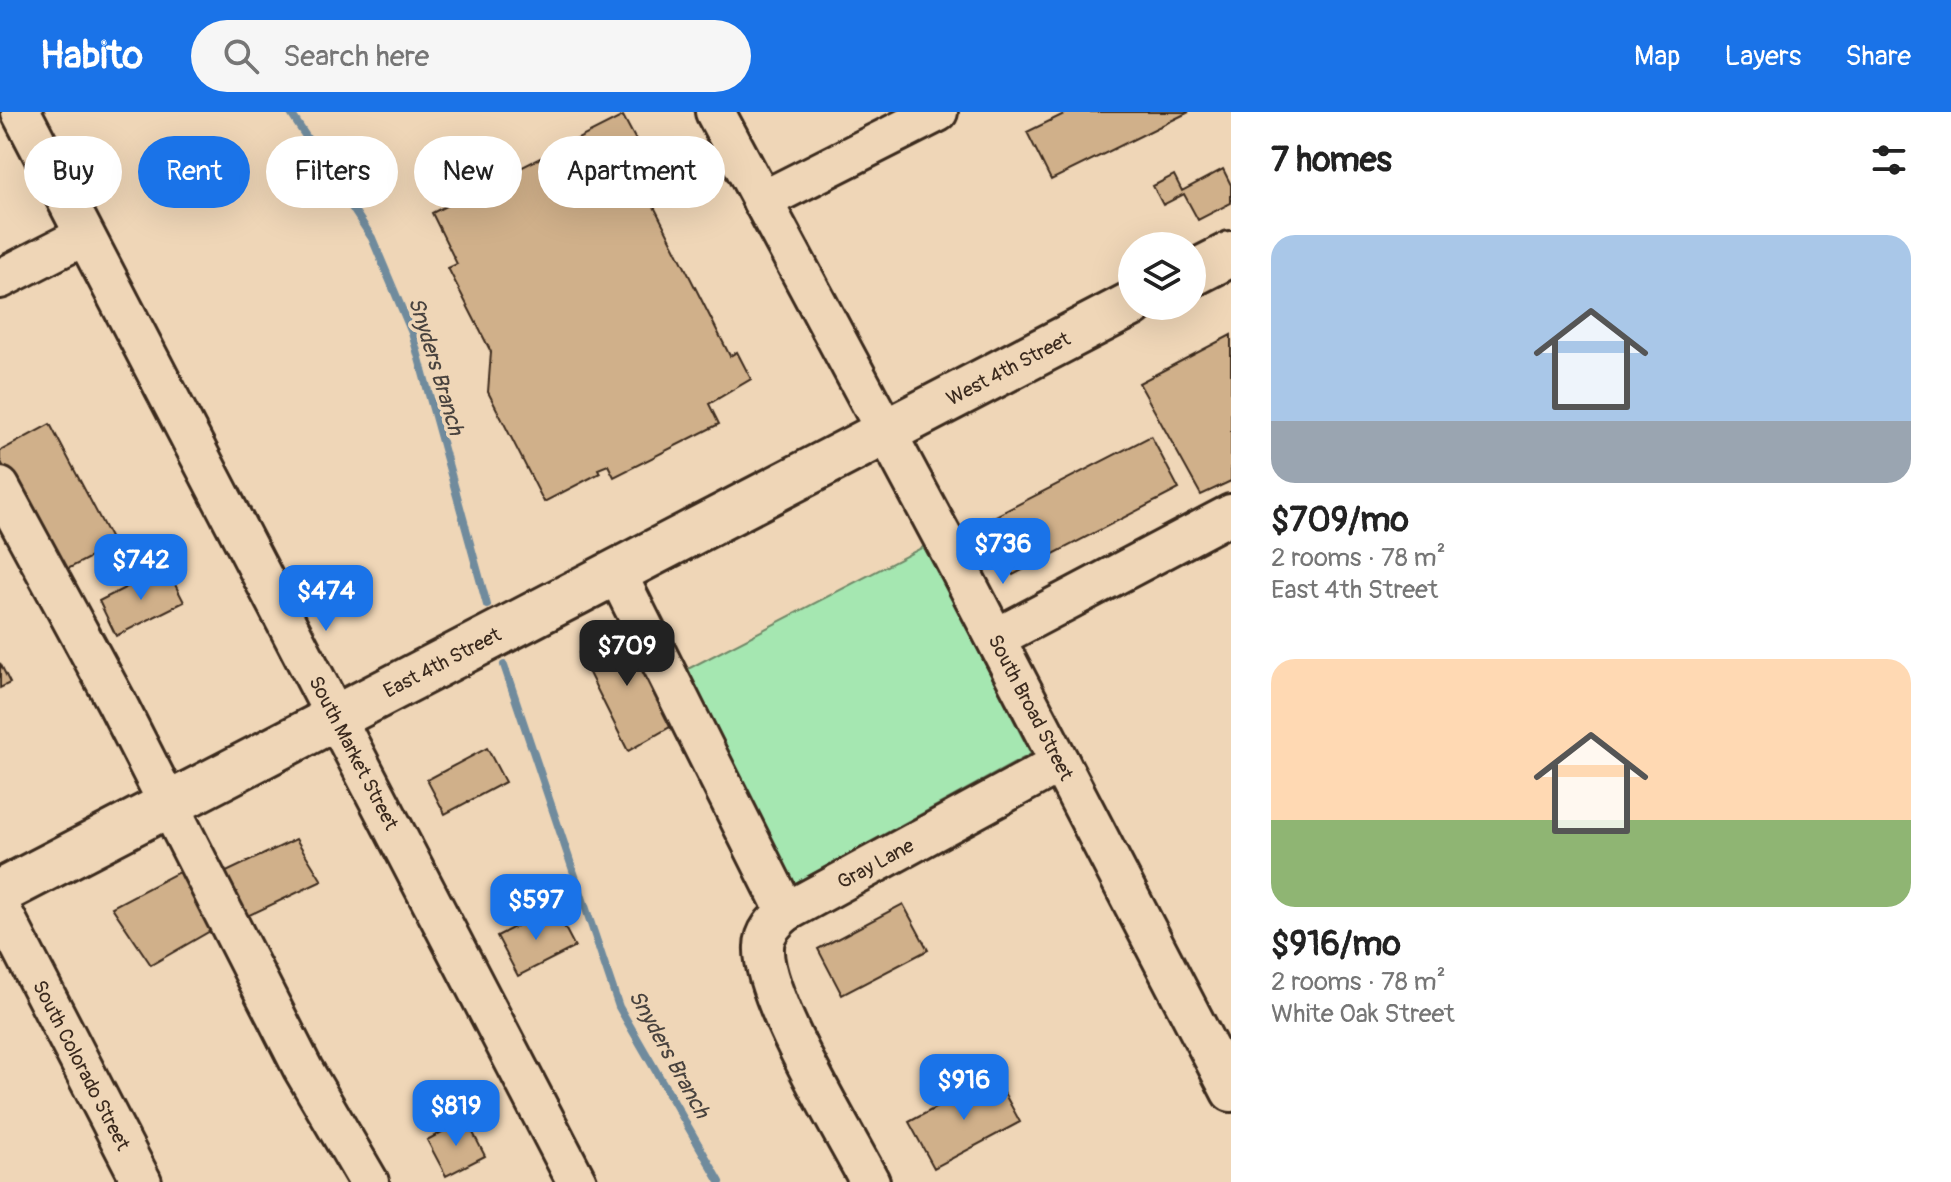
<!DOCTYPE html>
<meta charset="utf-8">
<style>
body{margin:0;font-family:Pangolin,sans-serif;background:#f6f6f6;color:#222;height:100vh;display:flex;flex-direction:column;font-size:30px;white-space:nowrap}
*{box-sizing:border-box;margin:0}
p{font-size:26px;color:#767676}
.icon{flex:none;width:44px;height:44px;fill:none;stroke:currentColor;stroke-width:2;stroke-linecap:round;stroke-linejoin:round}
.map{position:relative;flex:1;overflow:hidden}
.sheet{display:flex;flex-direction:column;background:#fff;width:720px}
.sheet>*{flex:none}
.top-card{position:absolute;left:24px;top:24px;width:760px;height:72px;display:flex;gap:16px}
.tools{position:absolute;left:1118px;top:120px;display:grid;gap:16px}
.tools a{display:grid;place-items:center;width:88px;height:88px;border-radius:50%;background:#fff;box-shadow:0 8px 32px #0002;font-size:40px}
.price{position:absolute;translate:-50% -68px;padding:0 18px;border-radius:16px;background:#1a73e8;color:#fff;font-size:26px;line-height:52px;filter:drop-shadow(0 2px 4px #0008)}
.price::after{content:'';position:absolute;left:50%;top:48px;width:24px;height:18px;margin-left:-12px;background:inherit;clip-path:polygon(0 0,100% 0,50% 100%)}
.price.current{background:#222;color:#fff}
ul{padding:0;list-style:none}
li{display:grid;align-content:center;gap:16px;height:424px;padding:0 40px}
li span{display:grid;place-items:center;height:248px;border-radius:24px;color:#555}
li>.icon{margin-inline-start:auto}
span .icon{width:144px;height:144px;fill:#fffc;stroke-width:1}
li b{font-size:34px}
h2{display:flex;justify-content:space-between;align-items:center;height:96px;padding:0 40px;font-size:34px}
.tag{padding:0 28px;border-radius:36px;background:#fff;box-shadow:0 8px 32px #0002;font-size:28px;line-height:72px}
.tag.current{background:#1a73e8;color:#fff}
header{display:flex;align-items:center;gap:48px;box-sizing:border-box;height:112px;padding:0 40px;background:#1a73e8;color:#fff}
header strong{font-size:38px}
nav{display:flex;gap:44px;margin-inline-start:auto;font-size:28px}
.search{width:560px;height:72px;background:#f6f6f6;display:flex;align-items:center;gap:20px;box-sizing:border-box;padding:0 28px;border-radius:44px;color:#767676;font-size:30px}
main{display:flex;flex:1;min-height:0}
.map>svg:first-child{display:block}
</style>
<header>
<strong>Habito</strong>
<div class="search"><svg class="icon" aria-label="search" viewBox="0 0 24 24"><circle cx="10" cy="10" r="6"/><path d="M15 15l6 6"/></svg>Search here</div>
<nav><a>Map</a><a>Layers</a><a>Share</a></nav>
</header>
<main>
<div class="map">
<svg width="1231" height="1070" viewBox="0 0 1231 1070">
<rect width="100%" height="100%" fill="#efd6b7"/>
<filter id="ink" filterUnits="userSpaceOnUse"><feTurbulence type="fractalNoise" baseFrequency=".0125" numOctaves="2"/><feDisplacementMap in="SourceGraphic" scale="16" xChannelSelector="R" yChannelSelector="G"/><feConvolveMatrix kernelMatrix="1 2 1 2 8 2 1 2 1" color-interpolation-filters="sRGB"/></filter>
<g filter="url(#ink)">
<path fill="#a5e7b1" stroke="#708868" stroke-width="2" d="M925,434l106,208 -241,132 -110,-213z"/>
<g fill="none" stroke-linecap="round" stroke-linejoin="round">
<path stroke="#6f8b9d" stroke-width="8" d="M290,0l82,126 40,95 75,272
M504,553l115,342 101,175"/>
</g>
<path fill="#d0b08a" stroke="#3b2a1e" stroke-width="2" d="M1068,0h121l-138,68 -24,-48z
M623,4l30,56 -13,7 90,177 7,-4 14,27 -42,25 10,20 -105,53 -6,-12 -10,4 2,4 -56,29 -56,-110 3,-40 -43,-84 9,-4 -25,-51z
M1223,57l8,16v18l-33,17 -14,-26 -21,11 -10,-19 21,-11 8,16z
M1231,223v146l-30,14 -62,-112z
M50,312l64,121 -54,28 -60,-113v-9z
M1151,324l28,53 -166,86 -27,-54z
M166,455l18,35 -68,34 -17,-35z
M628,514l47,98 -47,27 -49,-98z
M0,551l10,20 -10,5z
M487,636l18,34 -60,32 -18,-34z
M296,727l26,42 -79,37 -23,-43z
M188,755l29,60 -66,38 -39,-58z
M903,792l25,46 -86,45 -24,-46z
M554,795l21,40 -57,29 -21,-40z
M995,964l25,46 -86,46 -25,-46z
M466,1007l19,37 -39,20 -19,-36z"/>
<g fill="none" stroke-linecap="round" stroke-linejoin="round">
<defs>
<g id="minor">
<path id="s1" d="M21,0l556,1070"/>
<path id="s2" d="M715,0l237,443 279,537"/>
<path d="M762,89l176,-89"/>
<path d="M0,167l84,-43"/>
<path d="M0,375l117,216 186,366 66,113"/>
<path d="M616,460l170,340"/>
<path d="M996,526l235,-124"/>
<path id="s3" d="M0,795l142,275"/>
<path id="s4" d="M870,1070c-26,-50 -109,-186 -106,-235 0,-15 11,-26 22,-35l274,-149"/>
</g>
<g id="major">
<path d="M1192,162l39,-20"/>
<path id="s5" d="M0,780l1132,-588"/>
</g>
</defs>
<use href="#minor" stroke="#3b2a1e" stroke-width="44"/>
<use href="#major" stroke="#3b2a1e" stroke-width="50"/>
<use href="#minor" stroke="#efd6b7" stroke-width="38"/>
<use href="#major" stroke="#efd6b7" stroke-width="44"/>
</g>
</g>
<g text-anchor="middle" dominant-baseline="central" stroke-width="7" stroke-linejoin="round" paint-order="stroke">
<g font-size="20" fill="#3b2a1e" stroke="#efd6b7">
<text stroke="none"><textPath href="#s5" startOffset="1136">West 4th Street</textPath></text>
<text stroke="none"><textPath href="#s5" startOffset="498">East 4th Street</textPath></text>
<text stroke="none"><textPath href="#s2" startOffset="674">South Broad Street</textPath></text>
<text stroke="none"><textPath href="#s1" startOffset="722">South Market Street</textPath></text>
<text stroke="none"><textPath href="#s4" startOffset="404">Gray Lane</textPath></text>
<text stroke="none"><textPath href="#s3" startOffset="178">South Colorado Street</textPath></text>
</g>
<g font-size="22" font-style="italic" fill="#48423e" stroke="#efd6b7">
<text transform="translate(436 254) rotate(73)">Snyders Branch</text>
<text transform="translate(669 942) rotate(61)">Snyders Branch</text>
</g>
</g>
</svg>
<div class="tools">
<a><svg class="icon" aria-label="layers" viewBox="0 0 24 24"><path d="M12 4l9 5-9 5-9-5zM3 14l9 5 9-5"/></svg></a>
</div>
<b class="price" style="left:1003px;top:474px">$736</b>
<b class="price" style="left:141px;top:490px">$742</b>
<b class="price" style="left:326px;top:521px">$474</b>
<b class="price current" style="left:627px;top:576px">$709</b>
<b class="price" style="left:536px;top:830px">$597</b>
<b class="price" style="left:964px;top:1010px">$916</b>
<b class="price" style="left:456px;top:1036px">$819</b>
<div class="top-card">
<a class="tag">Buy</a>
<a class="tag current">Rent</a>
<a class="tag">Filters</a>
<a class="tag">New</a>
<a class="tag">Apartment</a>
</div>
</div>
<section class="sheet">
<h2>7 homes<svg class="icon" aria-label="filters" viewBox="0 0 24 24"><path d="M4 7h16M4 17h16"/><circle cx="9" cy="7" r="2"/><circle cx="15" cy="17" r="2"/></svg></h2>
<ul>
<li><span style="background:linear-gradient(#a9c7e8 75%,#9aa5b1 0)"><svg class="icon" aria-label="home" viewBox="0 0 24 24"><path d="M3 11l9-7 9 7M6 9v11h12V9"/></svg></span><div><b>$709/mo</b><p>2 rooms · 78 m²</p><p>East 4th Street</p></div></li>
<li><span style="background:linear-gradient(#ffd9b3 65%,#8fb573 0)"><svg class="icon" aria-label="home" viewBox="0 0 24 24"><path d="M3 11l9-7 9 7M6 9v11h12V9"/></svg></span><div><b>$916/mo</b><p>2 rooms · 78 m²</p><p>White Oak Street</p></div></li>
</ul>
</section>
</main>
